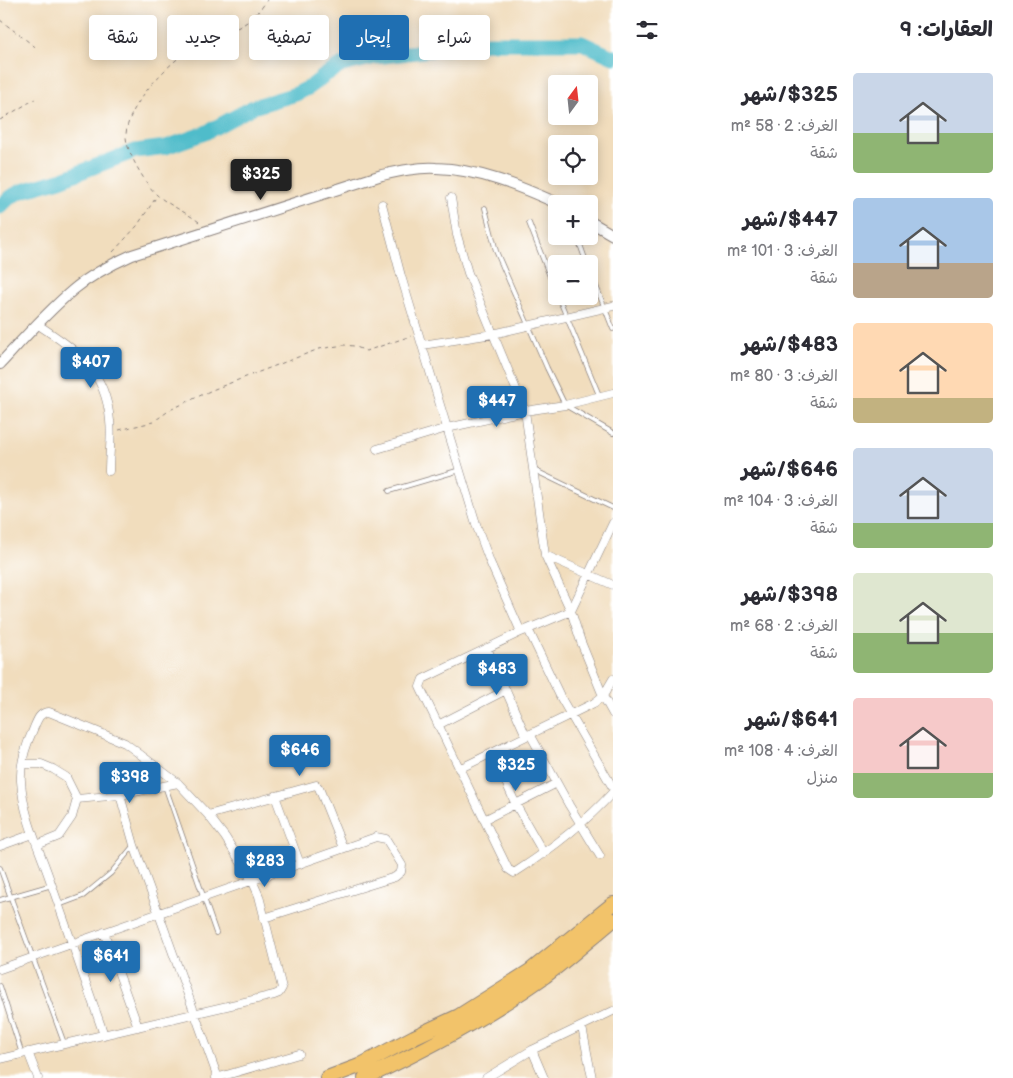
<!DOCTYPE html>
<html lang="ar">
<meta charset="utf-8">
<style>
body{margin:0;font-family:"Balsamiq Sans","Playpen Sans Arabic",sans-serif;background:#f2f2f3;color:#2b2b33;direction:rtl;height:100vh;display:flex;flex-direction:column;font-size:19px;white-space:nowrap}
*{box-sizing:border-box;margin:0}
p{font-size:16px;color:#7c7c81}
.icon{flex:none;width:28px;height:28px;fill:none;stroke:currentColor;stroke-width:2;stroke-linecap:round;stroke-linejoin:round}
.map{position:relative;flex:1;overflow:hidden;direction:ltr}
.sheet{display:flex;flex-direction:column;background:#fff;width:400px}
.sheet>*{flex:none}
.guide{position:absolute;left:15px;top:15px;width:475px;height:45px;direction:rtl;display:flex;gap:10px}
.needle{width:32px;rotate:15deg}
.controls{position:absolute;left:548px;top:75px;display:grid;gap:10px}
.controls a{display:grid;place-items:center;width:50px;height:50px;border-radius:5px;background:#fff;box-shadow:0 2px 12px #0003;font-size:25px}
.price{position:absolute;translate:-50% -42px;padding:0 11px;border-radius:5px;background:#1f6fb2;color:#fff;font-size:16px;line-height:32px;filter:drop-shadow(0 1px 2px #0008)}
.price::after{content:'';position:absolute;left:50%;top:30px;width:15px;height:11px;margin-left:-8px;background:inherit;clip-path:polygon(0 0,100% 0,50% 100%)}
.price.on{background:#222;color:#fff}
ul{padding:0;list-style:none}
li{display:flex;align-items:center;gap:15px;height:125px;padding:0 20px}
li span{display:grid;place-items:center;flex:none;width:140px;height:100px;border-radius:5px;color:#555}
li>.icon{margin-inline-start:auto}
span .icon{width:60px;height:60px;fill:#fffc;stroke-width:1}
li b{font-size:21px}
h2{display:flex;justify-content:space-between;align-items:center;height:60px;padding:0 20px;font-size:21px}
.chip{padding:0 18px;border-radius:5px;background:#fff;box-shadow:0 2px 12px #0003;font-size:18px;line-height:45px}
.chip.on{background:#1f6fb2;color:#fff}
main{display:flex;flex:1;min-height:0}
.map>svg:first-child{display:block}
</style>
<main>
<section class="sheet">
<h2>العقارات: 9<svg class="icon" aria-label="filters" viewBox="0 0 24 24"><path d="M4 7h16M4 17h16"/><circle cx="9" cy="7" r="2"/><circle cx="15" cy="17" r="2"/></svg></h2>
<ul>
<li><span style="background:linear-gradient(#c9d6e8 60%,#8fb573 0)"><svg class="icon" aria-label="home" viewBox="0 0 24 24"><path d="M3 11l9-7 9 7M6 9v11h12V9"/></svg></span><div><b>$325/شهر</b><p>الغرف: 2 · 58 m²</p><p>شقة</p></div></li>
<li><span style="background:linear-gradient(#a9c7e8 65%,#b9a48a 0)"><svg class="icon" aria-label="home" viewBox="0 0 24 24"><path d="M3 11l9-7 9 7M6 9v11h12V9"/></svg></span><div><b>$447/شهر</b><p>الغرف: 3 · 101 m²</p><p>شقة</p></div></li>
<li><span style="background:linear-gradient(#ffd9b3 75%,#c2b280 0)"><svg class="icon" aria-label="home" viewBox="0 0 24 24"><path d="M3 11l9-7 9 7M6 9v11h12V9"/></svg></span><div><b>$483/شهر</b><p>الغرف: 3 · 80 m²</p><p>شقة</p></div></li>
<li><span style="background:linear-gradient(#c9d6e8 75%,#8fb573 0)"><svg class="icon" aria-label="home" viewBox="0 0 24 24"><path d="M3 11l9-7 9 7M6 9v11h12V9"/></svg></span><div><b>$646/شهر</b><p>الغرف: 3 · 104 m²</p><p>شقة</p></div></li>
<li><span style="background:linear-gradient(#dfe7d0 60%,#8fb573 0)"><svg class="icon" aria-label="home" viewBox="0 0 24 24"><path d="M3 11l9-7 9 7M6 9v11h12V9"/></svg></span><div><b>$398/شهر</b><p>الغرف: 2 · 68 m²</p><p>شقة</p></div></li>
<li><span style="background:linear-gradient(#f6c9c9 75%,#8fb573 0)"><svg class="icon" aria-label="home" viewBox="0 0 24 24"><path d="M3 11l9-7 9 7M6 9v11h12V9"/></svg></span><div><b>$641/شهر</b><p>الغرف: 4 · 108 m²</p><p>منزل</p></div></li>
</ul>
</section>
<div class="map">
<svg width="613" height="1078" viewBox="0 0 613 1078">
<rect width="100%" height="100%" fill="#fff"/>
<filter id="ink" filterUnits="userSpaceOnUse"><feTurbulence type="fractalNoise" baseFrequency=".02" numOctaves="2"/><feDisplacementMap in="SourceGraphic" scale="10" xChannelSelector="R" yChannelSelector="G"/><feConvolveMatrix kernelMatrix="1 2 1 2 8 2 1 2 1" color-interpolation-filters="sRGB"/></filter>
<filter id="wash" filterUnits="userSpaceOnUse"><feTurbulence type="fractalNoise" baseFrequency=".0096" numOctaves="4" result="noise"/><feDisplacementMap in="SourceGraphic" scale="20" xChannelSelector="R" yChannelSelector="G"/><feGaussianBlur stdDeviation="1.12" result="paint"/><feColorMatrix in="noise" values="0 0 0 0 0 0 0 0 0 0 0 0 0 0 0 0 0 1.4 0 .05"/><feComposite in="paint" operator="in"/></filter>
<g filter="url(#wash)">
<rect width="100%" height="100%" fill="#f1ddbd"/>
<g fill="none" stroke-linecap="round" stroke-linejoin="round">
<path stroke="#50bcca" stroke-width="15" d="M0,207l10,-10 12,-6 38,-11 75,-29 31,-4 39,-14 48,-26 43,-13 14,-7 15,-12 17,-10 34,-8 112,-14h94l31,14"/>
</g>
</g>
<g filter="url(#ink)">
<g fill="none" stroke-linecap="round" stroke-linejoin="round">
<defs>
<path id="service" d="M485,208l11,43 51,117 18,37 48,28
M529,223l27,69
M578,239l9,25
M589,268l24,61
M558,296l41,99
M534,470l79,38
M389,491l71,-21
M165,786l51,147
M0,868l64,175
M0,900l52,-15
M59,905l24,-9 28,-23 23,-28
M0,986l22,68"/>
<path id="minor" d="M451,198l6,37 11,38 57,138 20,144 26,56 10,31 22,54 10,18
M382,204l19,72 76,251 13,35 31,70
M37,324c39,26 69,46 73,97 2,16 -1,33 -1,50
M422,345l71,-11 120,-28
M377,449l70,-21 78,-17 40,-6 48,-12
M613,523l-42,88 -50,21 -98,47 -3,8 88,182 6,4 3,-2c36,-23 67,-47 96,-79
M545,555l68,30
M528,629l33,69 52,90
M487,648l39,88
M438,725l68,-35
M530,734l39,71 31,51
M493,753l23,52 28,49
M22,764h19l12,5 13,8 11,22 -5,18 -13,19 -22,9
M459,769l135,-66 9,-7 10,-17
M120,795l14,50 84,233
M275,796l25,68
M77,799l43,-4 58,-12
M208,815l108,-30 3,3 24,60
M484,820l73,-37
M0,846l33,-12
M104,932l34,95
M0,969l376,-132 10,2 16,26 -1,7 -6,5 -131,41
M582,1027l10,51
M532,1050l12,28
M28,1052l10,26
M0,1059l274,-64 5,-2 3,-5 -23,-92 -7,-16 -27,-43 -17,-22 -30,-32 -53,-40 -76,-31c-10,0 -12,9 -16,18 -7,15 -13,34 -12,51 2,36 19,69 30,102 18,51 35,101 53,152
M216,1078l83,-24
M486,1078l46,-28 81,-39"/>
<path id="tertiary" d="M589,221l24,14
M0,364c24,-26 47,-52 73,-74 18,-15 39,-26 59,-35l250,-80c18,-4 36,-8 54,-7 43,1 85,19 123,36"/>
<path id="trunk" d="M327,1078l32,-12 55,-29 45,-21 71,-45 83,-67
M365,1078c62,-29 124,-62 180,-102 24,-18 45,-37 68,-56"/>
</defs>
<use href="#service" stroke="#8a807c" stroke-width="5.5"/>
<use href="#minor" stroke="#8a807c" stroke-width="9"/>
<use href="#tertiary" stroke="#8a807c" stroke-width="12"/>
<use href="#trunk" stroke="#8a807c" stroke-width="16"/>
<path stroke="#8a807c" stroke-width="1" stroke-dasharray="4 4" stroke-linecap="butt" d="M0,20l38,29
M0,120l35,-21
M199,222c-13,-10 -29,-16 -42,-27 -11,-10 -32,-45 -31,-60 1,-31 46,-77 72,-90 29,-16 49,-13 69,-45
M113,252l24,-26 20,-30
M119,430l34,-8 17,-12 42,-20 107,-41 25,-4 10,1 12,5 45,-15"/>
<use href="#service" stroke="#fff" stroke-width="4"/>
<use href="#minor" stroke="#fff" stroke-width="8"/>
<use href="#tertiary" stroke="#fff" stroke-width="10"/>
<use href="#trunk" stroke="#f2c36a" stroke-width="14"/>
</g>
</g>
</svg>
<div class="controls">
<a><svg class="needle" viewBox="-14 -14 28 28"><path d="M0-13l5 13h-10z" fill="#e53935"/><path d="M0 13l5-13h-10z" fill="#7c7c81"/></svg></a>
<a><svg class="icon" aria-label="locate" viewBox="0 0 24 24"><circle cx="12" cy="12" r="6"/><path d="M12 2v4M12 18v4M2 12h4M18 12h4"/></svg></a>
<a>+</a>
<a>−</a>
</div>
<b class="price on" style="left:261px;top:201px">$325</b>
<b class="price" style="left:91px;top:389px">$407</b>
<b class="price" style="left:497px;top:428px">$447</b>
<b class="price" style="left:497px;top:696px">$483</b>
<b class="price" style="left:300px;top:777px">$646</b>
<b class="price" style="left:516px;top:792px">$325</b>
<b class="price" style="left:130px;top:804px">$398</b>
<b class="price" style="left:265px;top:888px">$283</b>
<b class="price" style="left:111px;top:983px">$641</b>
<div class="guide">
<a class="chip">شراء</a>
<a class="chip on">إيجار</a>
<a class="chip">تصفية</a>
<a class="chip">جديد</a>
<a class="chip">شقة</a>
</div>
</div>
</main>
